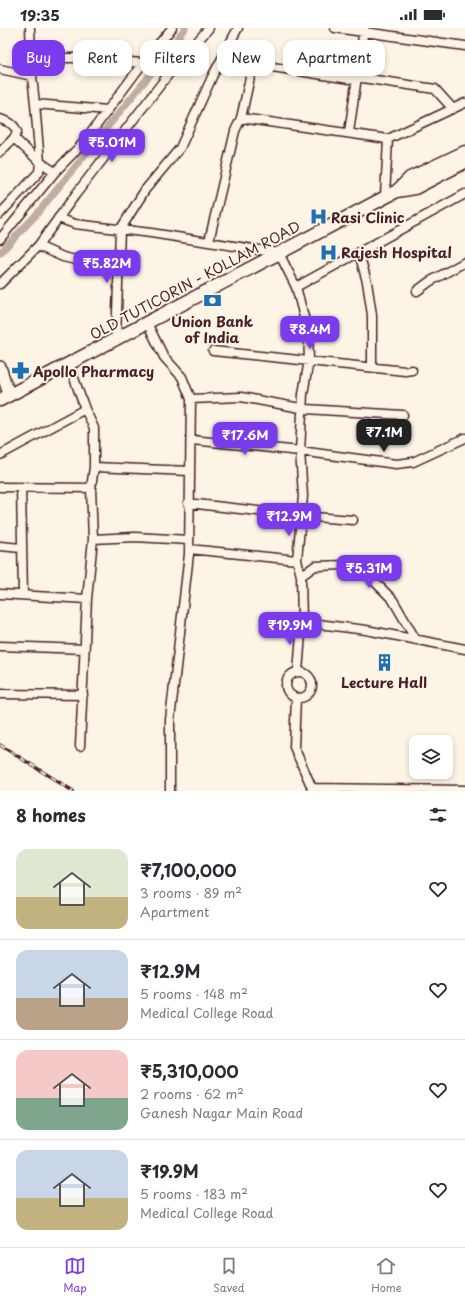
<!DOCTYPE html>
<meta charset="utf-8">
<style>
body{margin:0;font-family:"Playpen Sans",sans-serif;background:#f2f2f3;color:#2b2b33;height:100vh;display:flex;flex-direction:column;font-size:15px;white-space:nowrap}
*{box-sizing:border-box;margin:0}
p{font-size:13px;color:#7c7c81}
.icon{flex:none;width:22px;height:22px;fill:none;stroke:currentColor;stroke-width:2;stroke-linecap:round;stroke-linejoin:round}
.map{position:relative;height:763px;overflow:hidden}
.panel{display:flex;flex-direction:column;background:#fff;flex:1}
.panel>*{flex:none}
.top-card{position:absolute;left:12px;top:12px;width:441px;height:36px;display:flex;gap:8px}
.tools{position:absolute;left:409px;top:707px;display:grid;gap:8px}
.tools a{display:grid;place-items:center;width:44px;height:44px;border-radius:8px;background:#fff;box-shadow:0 2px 6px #0003;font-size:20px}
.price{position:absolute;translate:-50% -34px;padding:0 9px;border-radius:8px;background:#7c3aed;color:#fff;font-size:13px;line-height:26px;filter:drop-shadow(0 1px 2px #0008)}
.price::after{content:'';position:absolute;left:50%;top:24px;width:12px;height:9px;margin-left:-6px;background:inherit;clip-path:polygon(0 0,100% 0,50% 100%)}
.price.current{background:#222;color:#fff}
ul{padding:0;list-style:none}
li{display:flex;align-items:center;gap:12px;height:100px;padding:0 16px}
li+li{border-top:1px solid #e1e1e2}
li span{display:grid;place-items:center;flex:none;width:112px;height:80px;border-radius:12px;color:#555}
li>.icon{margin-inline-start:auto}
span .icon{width:48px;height:48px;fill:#fffc;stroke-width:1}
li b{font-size:17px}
h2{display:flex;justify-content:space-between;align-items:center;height:48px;padding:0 16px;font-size:17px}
.tag{padding:0 14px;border-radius:12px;background:#fff;box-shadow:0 2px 6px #0003;font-size:14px;line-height:36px}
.tag.current{background:#7c3aed;color:#fff}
.status{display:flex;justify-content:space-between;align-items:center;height:28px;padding:0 20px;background:#fff;direction:ltr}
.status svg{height:11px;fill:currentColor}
.tab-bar{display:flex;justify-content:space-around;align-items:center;height:56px;border-top:1px solid #e1e1e2;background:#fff;font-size:11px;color:#7c7c81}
.tab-bar a{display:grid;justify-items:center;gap:2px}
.tab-bar .current{color:#7c3aed}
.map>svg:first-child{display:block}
</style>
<div class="status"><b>19:35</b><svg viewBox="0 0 49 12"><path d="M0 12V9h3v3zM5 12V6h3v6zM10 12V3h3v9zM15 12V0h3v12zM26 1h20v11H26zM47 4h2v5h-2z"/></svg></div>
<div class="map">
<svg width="465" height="763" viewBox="0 0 465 763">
<rect width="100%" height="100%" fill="#fcf5e5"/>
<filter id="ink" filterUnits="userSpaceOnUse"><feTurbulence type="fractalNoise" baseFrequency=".025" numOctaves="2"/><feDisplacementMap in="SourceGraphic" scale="8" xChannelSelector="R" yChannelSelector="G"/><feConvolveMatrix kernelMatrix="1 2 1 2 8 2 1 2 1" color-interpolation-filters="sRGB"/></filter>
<g filter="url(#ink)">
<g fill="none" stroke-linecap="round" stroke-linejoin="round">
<path stroke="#c0aca5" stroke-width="7" d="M0,225l36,-38 113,-139 36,-48"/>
<defs>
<path id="street" d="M30,0l2,48 3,28 73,6
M335,0l130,18
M31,30h48l64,5 10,2 15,10
M0,41l32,7
M356,49l79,12 18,20
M241,90l147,21 77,-36
M0,91c8,3 14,4 17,13l-3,6 -14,14
M349,104l15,-103
M14,110l26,24 15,10
M385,168l3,-57
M0,186l39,-42 1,-10 -5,-58
M58,190l17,6 76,9 128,20 17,34 12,45 1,28 -6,34 -3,57 3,45 -6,64 4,16 1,46 -4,50
M0,211l55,-67 29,-30 59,-79 29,-35
M209,213l26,-110 6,-13 12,-54 103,16
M38,218l25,11 54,13
M359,225l8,29 5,33v52
M0,256l38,-38 38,-52 92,-119 41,-47
M296,259l169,-93
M417,263l12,-9 36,-20
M147,295l17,34 18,20 9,22 -2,155 -19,166v71
M116,311l4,-109 25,-40 35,-42 32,-71 26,-49
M213,323l192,20 7,-1
M191,371l50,-2 65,12 97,6
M192,412l108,11 96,13 17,-2 52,-24
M0,427l85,-46 -16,-45
M94,439l95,4
M0,459l91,1
M21,459l2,108
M188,475l113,13 52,4
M93,511l42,-2 54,3
M0,518l21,2
M189,521l108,11
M301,548l14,-10 31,-1 24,12 23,23 23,40
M0,566l87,5
M302,594l64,8 99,19
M0,618l85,3
M286 657a13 13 0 1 1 26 0a13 13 0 1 1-26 0Z
M0,666l83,1
M296,670l-2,49 18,41
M80,718l7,-147 6,-60 -2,-51 3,-21v-39l-9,-19
M311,763l1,-3 153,2"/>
<path id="secondary" d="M0,339l9,27"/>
<path id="primary" d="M397,163l18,-3 50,-26
M0,372l397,-209 13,-13 55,-26"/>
</defs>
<use href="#street" stroke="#4a1f2b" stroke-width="11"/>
<use href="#secondary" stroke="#4a1f2b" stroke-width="14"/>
<use href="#primary" stroke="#4a1f2b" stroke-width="15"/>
<use href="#street" stroke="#fcf5e5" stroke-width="8"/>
<use href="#secondary" stroke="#fcf5e5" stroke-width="11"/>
<use href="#primary" stroke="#fcf5e5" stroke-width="12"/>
<defs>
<path id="rail" d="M0,717l73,46"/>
</defs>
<use href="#rail" stroke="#4a1f2b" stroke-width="3.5"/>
<use href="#rail" stroke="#fcf5e5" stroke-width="2" stroke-dasharray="6" stroke-linecap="butt"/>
</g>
</g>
<defs>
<symbol id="hospital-bare" viewBox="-9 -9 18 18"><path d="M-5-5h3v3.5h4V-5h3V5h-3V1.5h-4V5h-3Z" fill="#1f6fb2" stroke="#fcf5e5" stroke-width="2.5" paint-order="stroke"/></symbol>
<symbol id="bank-bare" viewBox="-9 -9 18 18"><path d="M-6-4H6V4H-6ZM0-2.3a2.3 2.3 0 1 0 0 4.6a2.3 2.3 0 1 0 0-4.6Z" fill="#1f6fb2" stroke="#fcf5e5" stroke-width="2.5" paint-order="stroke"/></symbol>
<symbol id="pharmacy-bare" viewBox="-9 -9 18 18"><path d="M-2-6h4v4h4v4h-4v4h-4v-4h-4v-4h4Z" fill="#1f6fb2" stroke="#fcf5e5" stroke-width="2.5" paint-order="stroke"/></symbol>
<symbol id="building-bare" viewBox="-9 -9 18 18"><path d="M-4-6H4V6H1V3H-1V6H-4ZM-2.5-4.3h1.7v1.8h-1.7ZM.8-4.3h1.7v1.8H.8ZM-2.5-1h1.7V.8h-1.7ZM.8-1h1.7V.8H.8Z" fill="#1f6fb2" stroke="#fcf5e5" stroke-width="2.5" paint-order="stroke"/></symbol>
</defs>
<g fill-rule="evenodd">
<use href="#hospital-bare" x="306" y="176" width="25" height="25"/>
<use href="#hospital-bare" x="316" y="212" width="25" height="25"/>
<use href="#bank-bare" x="200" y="260" width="25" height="25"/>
<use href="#pharmacy-bare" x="8" y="330" width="25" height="25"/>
<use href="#building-bare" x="372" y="622" width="25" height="25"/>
</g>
<g text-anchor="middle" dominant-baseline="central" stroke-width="4" stroke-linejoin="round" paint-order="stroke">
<g font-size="14" font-weight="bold" fill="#4a1f2b" stroke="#fcf5e5" text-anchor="start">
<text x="331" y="189">Rasi Clinic</text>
<text x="341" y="224">Rajesh Hospital</text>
<text x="212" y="293" text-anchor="middle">Union Bank<tspan x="212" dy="16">of India</tspan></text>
<text x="33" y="343">Apollo Pharmacy</text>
<text x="384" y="654" text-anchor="middle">Lecture Hall</text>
</g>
<g font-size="14" fill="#4a1f2b" stroke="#fcf5e5">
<text transform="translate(195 252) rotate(-28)">OLD TUTICORIN - KOLLAM ROAD</text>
</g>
</g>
</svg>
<div class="tools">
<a><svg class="icon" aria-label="layers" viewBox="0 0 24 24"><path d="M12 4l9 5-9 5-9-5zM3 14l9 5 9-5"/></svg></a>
</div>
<b class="price" style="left:112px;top:135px">₹5.01M</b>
<b class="price" style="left:107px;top:256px">₹5.82M</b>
<b class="price" style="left:310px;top:322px">₹8.4M</b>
<b class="price current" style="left:384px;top:425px">₹7.1M</b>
<b class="price" style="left:245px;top:428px">₹17.6M</b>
<b class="price" style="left:289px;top:509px">₹12.9M</b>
<b class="price" style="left:369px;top:561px">₹5.31M</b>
<b class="price" style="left:290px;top:618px">₹19.9M</b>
<div class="top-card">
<a class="tag current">Buy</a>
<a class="tag">Rent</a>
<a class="tag">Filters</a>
<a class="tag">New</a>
<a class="tag">Apartment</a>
</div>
</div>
<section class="panel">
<h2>8 homes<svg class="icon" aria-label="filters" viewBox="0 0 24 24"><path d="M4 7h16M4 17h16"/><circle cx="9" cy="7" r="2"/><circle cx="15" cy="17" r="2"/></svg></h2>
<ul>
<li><span style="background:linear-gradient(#dfe7d0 60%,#c2b280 0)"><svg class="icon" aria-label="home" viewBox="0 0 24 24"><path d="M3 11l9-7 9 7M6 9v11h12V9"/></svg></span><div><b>₹7,100,000</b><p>3 rooms · 89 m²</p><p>Apartment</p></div><svg class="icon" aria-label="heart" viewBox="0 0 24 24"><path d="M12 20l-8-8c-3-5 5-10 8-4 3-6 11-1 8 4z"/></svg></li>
<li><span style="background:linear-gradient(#c9d6e8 60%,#b9a48a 0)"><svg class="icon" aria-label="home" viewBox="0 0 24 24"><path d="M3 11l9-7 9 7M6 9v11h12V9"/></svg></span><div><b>₹12.9M</b><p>5 rooms · 148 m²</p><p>Medical College Road</p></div><svg class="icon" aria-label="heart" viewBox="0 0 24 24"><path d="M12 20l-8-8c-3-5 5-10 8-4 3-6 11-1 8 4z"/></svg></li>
<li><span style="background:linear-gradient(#f6c9c9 60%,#7fa58c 0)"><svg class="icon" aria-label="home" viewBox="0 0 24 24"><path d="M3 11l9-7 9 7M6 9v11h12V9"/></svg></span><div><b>₹5,310,000</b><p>2 rooms · 62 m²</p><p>Ganesh Nagar Main Road</p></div><svg class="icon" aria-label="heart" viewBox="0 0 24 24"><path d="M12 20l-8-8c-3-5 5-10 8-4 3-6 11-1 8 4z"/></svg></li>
<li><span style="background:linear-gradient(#c9d6e8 60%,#c2b280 0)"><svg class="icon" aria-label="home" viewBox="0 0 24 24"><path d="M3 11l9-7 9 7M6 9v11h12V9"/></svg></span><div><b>₹19.9M</b><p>5 rooms · 183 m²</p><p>Medical College Road</p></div><svg class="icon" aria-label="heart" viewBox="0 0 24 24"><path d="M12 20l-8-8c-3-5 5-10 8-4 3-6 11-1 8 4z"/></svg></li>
</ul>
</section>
<nav class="tab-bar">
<a class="current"><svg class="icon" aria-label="map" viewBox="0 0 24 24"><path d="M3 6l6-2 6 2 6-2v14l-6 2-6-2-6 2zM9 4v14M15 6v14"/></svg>Map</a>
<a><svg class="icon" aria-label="saved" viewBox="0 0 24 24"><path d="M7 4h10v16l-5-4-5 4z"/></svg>Saved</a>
<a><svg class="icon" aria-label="home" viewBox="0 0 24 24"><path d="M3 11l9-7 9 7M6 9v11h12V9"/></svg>Home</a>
</nav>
